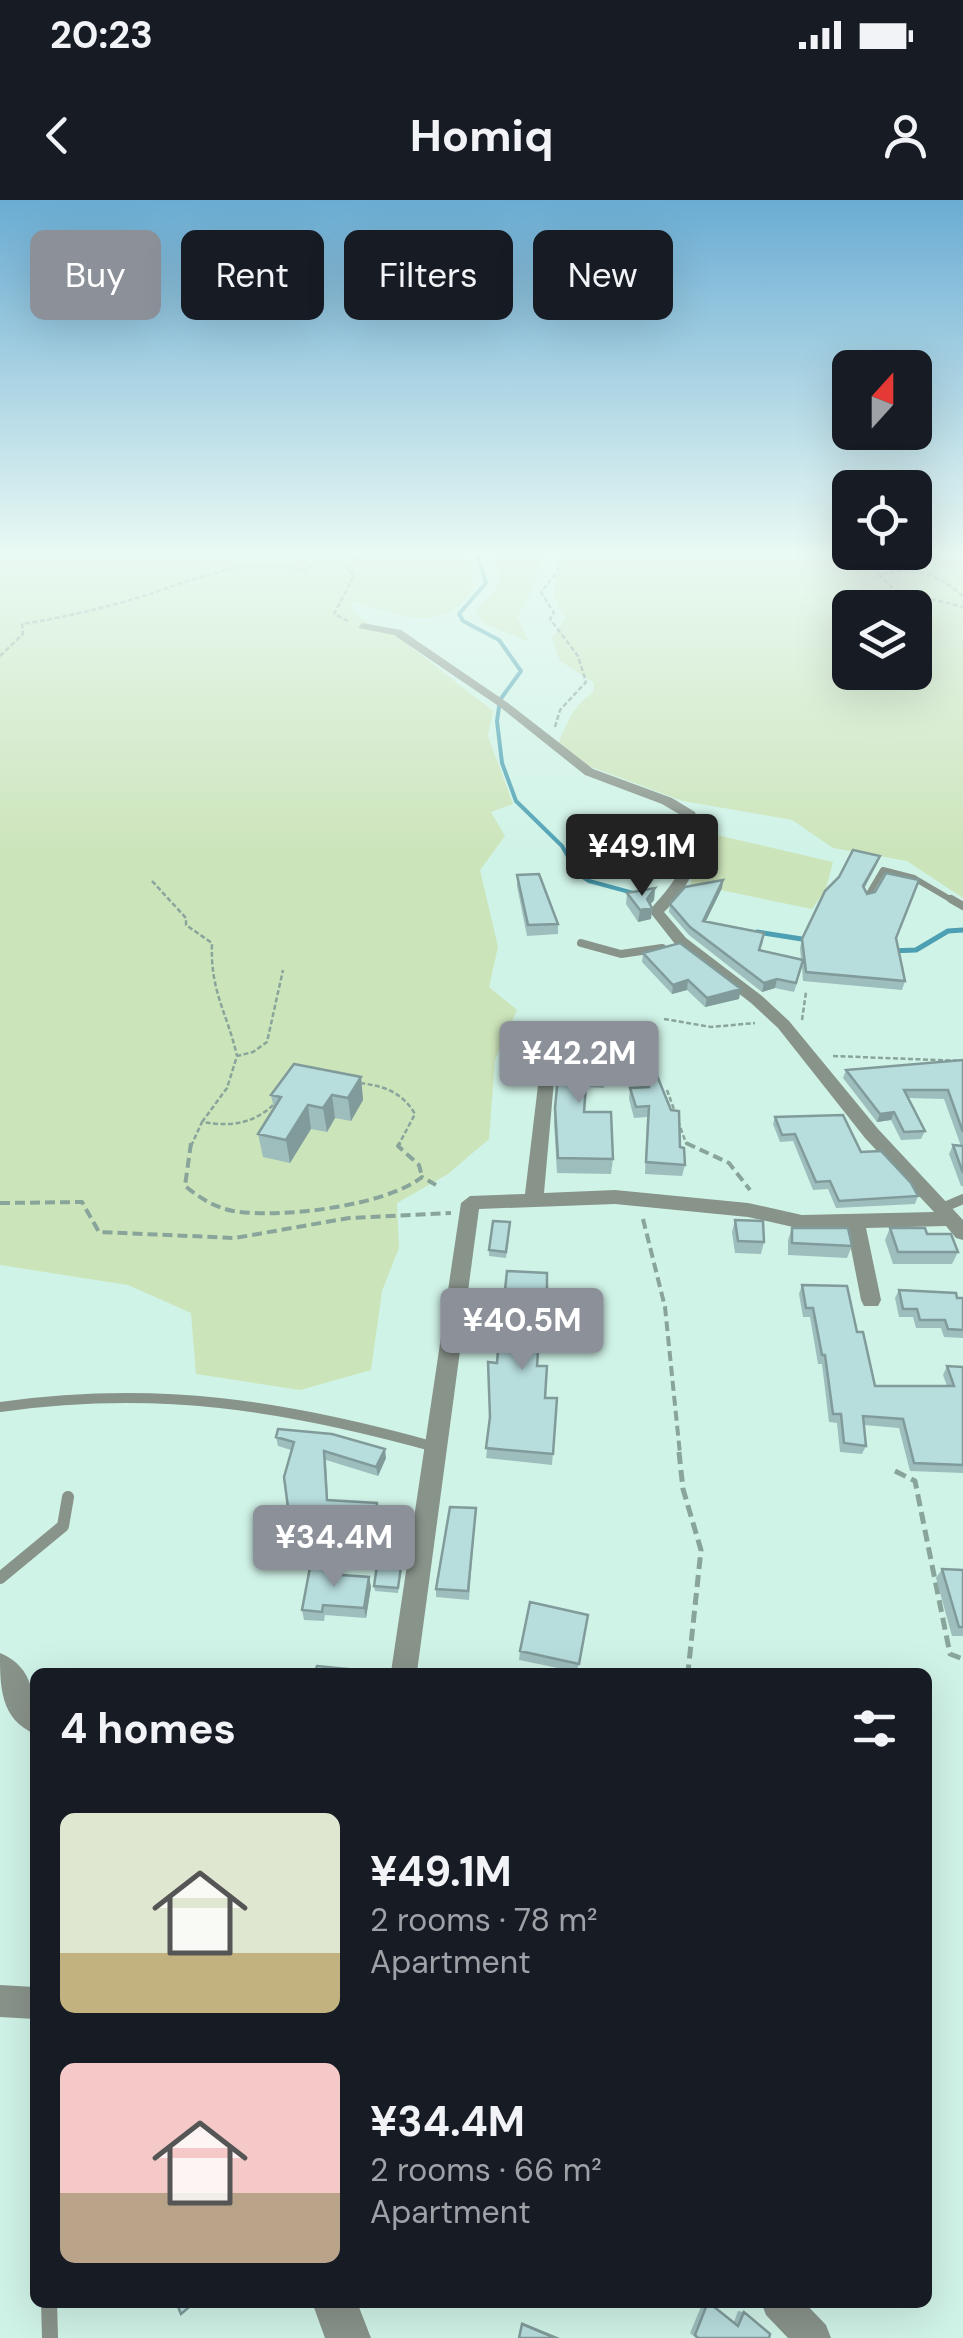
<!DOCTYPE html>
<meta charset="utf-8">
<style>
body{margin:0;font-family:"DM Sans",sans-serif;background:#242831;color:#f1f3f6;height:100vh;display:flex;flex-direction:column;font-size:38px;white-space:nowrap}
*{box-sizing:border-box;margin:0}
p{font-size:32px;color:#9ea1a6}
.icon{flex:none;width:55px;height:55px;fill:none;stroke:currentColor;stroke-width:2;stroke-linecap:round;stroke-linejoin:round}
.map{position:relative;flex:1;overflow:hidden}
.panel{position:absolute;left:30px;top:1468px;width:902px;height:640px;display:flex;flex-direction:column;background:#171b24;border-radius:15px;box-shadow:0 10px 40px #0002}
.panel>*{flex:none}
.guide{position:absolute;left:30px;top:30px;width:905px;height:90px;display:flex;gap:20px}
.needle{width:65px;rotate:21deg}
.fabs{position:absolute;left:832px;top:150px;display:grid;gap:20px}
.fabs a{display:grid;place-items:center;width:100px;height:100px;border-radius:15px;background:#171b24;box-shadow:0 10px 40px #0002;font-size:50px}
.price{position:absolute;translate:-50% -85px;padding:0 22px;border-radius:10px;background:#8c9099;color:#fff;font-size:32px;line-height:65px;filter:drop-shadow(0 2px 5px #0008)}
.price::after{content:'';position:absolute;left:50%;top:60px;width:30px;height:22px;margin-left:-15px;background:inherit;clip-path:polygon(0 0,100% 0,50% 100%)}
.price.selected{background:#222;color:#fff}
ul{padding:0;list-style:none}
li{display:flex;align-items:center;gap:30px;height:250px;padding:0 30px}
li span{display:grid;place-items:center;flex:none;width:280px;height:200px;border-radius:15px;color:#555}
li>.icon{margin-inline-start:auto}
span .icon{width:120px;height:120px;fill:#fffc;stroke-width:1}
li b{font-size:42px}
h2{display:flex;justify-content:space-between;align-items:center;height:120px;padding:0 30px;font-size:42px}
.chip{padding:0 35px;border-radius:15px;background:#171b24;box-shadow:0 10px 40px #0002;font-size:35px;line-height:90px}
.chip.selected{background:#8c9099;color:#fff}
.status{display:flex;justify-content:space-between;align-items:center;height:70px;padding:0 50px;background:#171b24;direction:ltr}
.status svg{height:28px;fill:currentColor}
header{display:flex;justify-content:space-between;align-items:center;height:130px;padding:0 30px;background:#171b24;font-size:45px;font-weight:700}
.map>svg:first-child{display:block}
</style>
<div class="status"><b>20:23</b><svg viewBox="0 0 49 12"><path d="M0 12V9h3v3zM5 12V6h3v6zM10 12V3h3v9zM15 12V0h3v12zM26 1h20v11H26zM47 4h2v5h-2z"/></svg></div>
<header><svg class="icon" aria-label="back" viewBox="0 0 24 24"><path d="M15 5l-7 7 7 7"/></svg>Homiq<svg class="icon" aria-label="person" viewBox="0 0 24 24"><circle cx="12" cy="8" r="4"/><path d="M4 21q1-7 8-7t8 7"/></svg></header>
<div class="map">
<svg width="963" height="2138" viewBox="0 0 963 2138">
<rect width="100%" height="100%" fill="#d0f3e7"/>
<path fill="#cce4ba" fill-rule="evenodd" d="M0,355h467c18,30 -2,56 -35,62 -22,4 -56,-10 -78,-15l-4,3 10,13 42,22 91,71 -5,25 25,68 -22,8 14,24 -25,34 18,77 -9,40 28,23 -22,50 -6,79 -41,35 -51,29 2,45 -17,43 -11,79 -71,20 -104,-16 -5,-61 -63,-28 -128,-20z
M490,355h53l-13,39 -13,23 12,25 -46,-19 -8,-13 20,-20 6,-17z
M563,355h400v343l-56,-37 -74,-13 -41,-28 -109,-19 -102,-38 -23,-18c8,-20 15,-40 35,-52l1,-10 -34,-22 -8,-23 14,-21c-19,-21 -10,-38 -3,-62zM850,408h65v64h-65z
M700,631l133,31 -7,27 -14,20 -121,-25z"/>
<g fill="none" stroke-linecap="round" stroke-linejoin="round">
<path stroke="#4da0b3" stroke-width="4" d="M477,355l9,28 -27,31 4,7 36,19 22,31 -21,29 -3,21 5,42 14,38 46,45 16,28 11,7 48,13"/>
<path stroke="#4da0b3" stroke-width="5" d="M757,732l51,8
M890,751l26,-1 32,-19 15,-1"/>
<path stroke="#89a49b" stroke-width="2.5" stroke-dasharray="5 2.5" stroke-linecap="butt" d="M963,396c-25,-22 -51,-31 -84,-21l16,15 68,17
M348,421l-14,-7 20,-38 -9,-11 12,-10
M0,456l23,-22 -1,-10c39,-6 78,-15 115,-26 55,-17 110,-44 168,-27l13,-9 27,3
M555,527l5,-17 26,-28 -8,-26 -28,-37 4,-6 -13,-21 17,-21 -1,-16
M152,681l34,37v7l26,18c-2,49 15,69 25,113
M664,819l47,8 44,-4
M802,820l4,-28
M833,856l130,5
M360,883c24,3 42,9 55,31l-17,32
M667,890l8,22
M678,921l8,22 6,3
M202,922l25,-34 10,-32 16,-4 14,-10 16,-72
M191,946l11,-24c29,5 53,2 74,-20"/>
<path stroke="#89a49b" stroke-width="4" stroke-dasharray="10 5" stroke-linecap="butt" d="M191,943l-6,43c15,12 29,21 48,25 46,8 153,-5 189,-34l14,8
M400,943l-2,3 21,19 3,12
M686,943l43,20 21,27
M0,1003l82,-1 17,30 136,6 114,-20 102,-5
M643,1019l22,88 15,147"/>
<path stroke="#89a49b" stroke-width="5" stroke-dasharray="12 6" stroke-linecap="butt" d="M679,1252l4,37 18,61 -13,122
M895,1271l20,10 35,173 13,5"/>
<path stroke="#88938a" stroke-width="6" d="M867,697l16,-27 31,8 41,24"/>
<path stroke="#88938a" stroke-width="8" d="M951,699l12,7
M581,743l40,11 41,-6"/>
<path stroke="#88938a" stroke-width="10" d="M942,1008l21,-9
M0,1207c157,-22 284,-2 435,40"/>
<path stroke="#88938a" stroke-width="12" d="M0,1378l63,-52 5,-29"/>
<path stroke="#88938a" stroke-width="16" d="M49,2102l1,36"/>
<path fill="#88938a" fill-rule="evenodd" d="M362,423l39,7 107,73 85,66 79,29 23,14c13,38 -3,73 -31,100l22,26 76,58 27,25 89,108 85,91v20l-7,-2 -10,-12 -80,2 15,72 -3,6h-14l-3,-6 -14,-72 -45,1 -54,-12 -133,-13 -136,5 -62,463h-26l70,-469 9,-7 55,-2 14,-117 6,-2 9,6 -10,112 71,-3 133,13 54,12 132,-3 -69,-74 -87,-110 -27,-25 -76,-59 -26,-33c28,-32 43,-48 35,-94l-22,-13 -77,-29 -85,-68 -106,-72 -36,-7z
M0,1785l35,2v32l-35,-2z
M761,2102h43l22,23 5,13h-43l-22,-23z"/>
<path fill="#88938a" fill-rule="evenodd" d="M0,1453c36,15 35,48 35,81 -35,-15 -35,-48 -35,-81z
M312,2102h45l14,36h-46z"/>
</g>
<path fill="#9dbebd" d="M877,664l-13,24 32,51 9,42 -3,9 -99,-9 -1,-14 -8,25 -19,-4 -13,4 -73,-57 -20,-23 1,-8 53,-24 -1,8 -16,33 57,21 -3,9 41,8 -1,-11 2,-9z
M517,675l41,49v10l-31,2 -10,-50z
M655,688l-1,12 -4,4 2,4 -1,11 -13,3 -12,-18 1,-11z
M643,753l96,46 -34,8 -18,-17 -15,4 -30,-32z
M548,845l47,10 10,18 -1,15 -18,-1 -2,25 29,47 -2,15 -54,-1 -3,-50 3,-42 -10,-9z
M649,856l36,109 -3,11 -37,-2 2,-57 -13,1 -5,-19 1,-11 17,-1z
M963,860v126h-2l-12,-32 4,-9 8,1 -17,-47 -36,-1 17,33 -4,8 -20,1 -10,-20 -14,2 -34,-44 3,-8z
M361,877l2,23 -12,21 -16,-3 -8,14 -16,-3 -21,34 -27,-6 -5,-23 16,-25 -3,-14z
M775,917l86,35 57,44 -3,8 -79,4 -8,-19 -15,1 -20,-49 -13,1 -7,-18z
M735,1020l29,22 -3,12 -26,-1 -3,-21z
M510,1028l-4,30 -17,-2v-6z
M792,1028l60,18 -5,12 -59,-3v-15z
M890,1028l68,24 -6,12h-59l-8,-24z
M507,1071l40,51v11h-8l-2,33 8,32h12l-5,67 -66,-7 11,-95 12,-36 2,-25h-6z
M802,1085l55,47 18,54h72l-4,-11 4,-9 16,1v106l-53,-2 -11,-43 -35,-3 2,21 -4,8 -22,-2 -3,-29 -8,-1 -7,-58h-4l-8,-47h-7l-4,-23z
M899,1090l64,8v40l-19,-1 -3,-9h-25l-3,-11h-14l-4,-19z
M276,1237l110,21 -8,18 -52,-16 2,40 50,7 12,9 -2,17h-57l1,10 -11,2 1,5 -26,3 -3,-8 -2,-95 -13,-4z
M476,1308l-7,92 -33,-3v-8z
M330,1369l1,5 38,3 2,10 -5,31 -41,-3 -1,6 -20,-1 -2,-10z
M942,1369l21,1v66h-11l-16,-58z
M401,1372l-3,21 -23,-2 -1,-5z
M588,1415l-11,57 -58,-12 1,-9z
M703,2102h5l26,20 4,-11 6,1 25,26h-73l-6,-5z"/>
<path fill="#809b9a" d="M880,656l-3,8 -16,30 2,-8z
M723,680l-1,8 -20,41 1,-8z
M655,688l-1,12 -7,9 5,-1 -1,11 -13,3 2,-12z
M777,779l-2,9 -13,4 2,-9z
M688,780l-1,10 -15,4 1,-9z
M741,789l-2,10 -34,8 2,-9z
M361,877l2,23 -12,21 -3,-23z
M332,895l3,23 -8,14 -4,-24z
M308,905l3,24 -21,34 -4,-23z
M894,912l-3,8 -14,2 3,-8z
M385,1249l1,9 -8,18 -2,-9z
M369,1377l2,10 -5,31 -2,-10z
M521,2122l39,16h-5l-33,-14z"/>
<path fill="#b7dddc" stroke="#809b9a" stroke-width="2.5" d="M853,650l27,6 -17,30 4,8 8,-2 11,-19 33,7 -23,58 9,43 -99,-9 -4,-33 23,-48 14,-14z
M539,674l19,50 -30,1 -11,-50z
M723,680l-20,41 61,12 -5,17 44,10 -7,23 -19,-4 -13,4 -74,-56 -20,-23 15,-17z
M655,688l-8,11 5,9 -12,2 -13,-17z
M680,743l61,46 -34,9 -19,-18 -15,5 -30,-32z
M548,845l48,3 -1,7 11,1 -1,17 -18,-1 -3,40h27l2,47 -55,-1 -3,-50 4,-42 -12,-9z
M649,856l22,54 8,1 1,36 4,1 1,17 -39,-3 3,-56 -13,1 -6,-19 19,-1z
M963,860v72l-15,-42h-44l21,41 -21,1 -10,-20 -14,2 -34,-44z
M294,864l67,13 -13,21 -16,-3 -9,13 -15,-3 -22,35 -28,-6 23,-37 -10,-2z
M843,915l18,37 20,-1 30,32 7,13 -79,5 -9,-20 -14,1 -21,-48 -13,1 -7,-18z
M953,945l10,1v27z
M735,1020l28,1 1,21 -26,-1z
M493,1021l17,1 -4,30 -17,-2z
M792,1028h56l4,18 -60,-3z
M890,1028h35l2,6h24l7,18h-60z
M507,1071l40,2v49h-7l-3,44h10l-2,32h12l-4,56 -67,-6 4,-31 -2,-55 9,1 3,-37 9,1 3,-36 -7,-1z
M802,1085l45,1 10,46h6l12,54h79l-7,-20 16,1v98l-49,-2 -11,-44 -40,-3 3,30 -22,-3 -3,-29h-8l-8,-59h-3l-9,-47h-7z
M899,1090l57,3 1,5h6v32l-15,-1 -3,-9h-25l-3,-11h-14z
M278,1229l54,5 53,15 -9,18 -52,-16 3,49 50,3v4l12,1 -2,17 -58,-1 1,11 -11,1 1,5 -27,4 -9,-68 10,-35 -18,-5z
M450,1307l26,1 -8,83 -32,-2z
M377,1365l24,2 -3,21 -24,-2z
M310,1367l20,2 -1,5 40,3 -5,31 -41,-3 -1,7 -20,-2z
M942,1369l21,1v57h-4z
M530,1402l58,13 -9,49 -59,-13z
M317,1466l41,4 -1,2h-42z
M176,2102h19l-14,12z
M708,2102l30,24 6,-14 26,22 -1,4h-71l-3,-3z
M522,2124l33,14h-36z"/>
<linearGradient id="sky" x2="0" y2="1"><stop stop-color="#6aacd3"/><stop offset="0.54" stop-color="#eafaf4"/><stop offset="1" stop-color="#eafaf4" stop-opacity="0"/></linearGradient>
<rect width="963" height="654" fill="url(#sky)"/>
</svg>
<div class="fabs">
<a><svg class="needle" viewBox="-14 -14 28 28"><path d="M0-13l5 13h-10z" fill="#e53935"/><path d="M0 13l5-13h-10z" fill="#9ea1a6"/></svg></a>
<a><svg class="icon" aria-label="locate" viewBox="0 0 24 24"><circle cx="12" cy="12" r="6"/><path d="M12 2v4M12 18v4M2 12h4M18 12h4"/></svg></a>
<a><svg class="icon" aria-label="layers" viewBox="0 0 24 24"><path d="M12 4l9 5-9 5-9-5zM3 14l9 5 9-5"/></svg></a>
</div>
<b class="price selected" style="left:642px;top:699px">¥49.1M</b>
<b class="price" style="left:579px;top:906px">¥42.2M</b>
<b class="price" style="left:522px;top:1173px">¥40.5M</b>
<b class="price" style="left:334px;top:1390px">¥34.4M</b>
<div class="guide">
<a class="chip selected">Buy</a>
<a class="chip">Rent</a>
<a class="chip">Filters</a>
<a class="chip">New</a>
</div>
<section class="panel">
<h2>4 homes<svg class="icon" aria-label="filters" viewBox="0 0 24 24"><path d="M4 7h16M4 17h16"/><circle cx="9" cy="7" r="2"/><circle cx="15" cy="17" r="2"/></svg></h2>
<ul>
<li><span style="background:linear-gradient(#dfe7d0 70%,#c2b280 0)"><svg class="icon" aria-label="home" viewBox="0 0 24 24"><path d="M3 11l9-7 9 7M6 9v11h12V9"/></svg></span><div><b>¥49.1M</b><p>2 rooms · 78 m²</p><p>Apartment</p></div></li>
<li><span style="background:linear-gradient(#f6c9c9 65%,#b9a48a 0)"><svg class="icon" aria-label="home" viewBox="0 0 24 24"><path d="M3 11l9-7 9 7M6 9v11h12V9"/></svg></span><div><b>¥34.4M</b><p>2 rooms · 66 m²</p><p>Apartment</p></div></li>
</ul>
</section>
</div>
